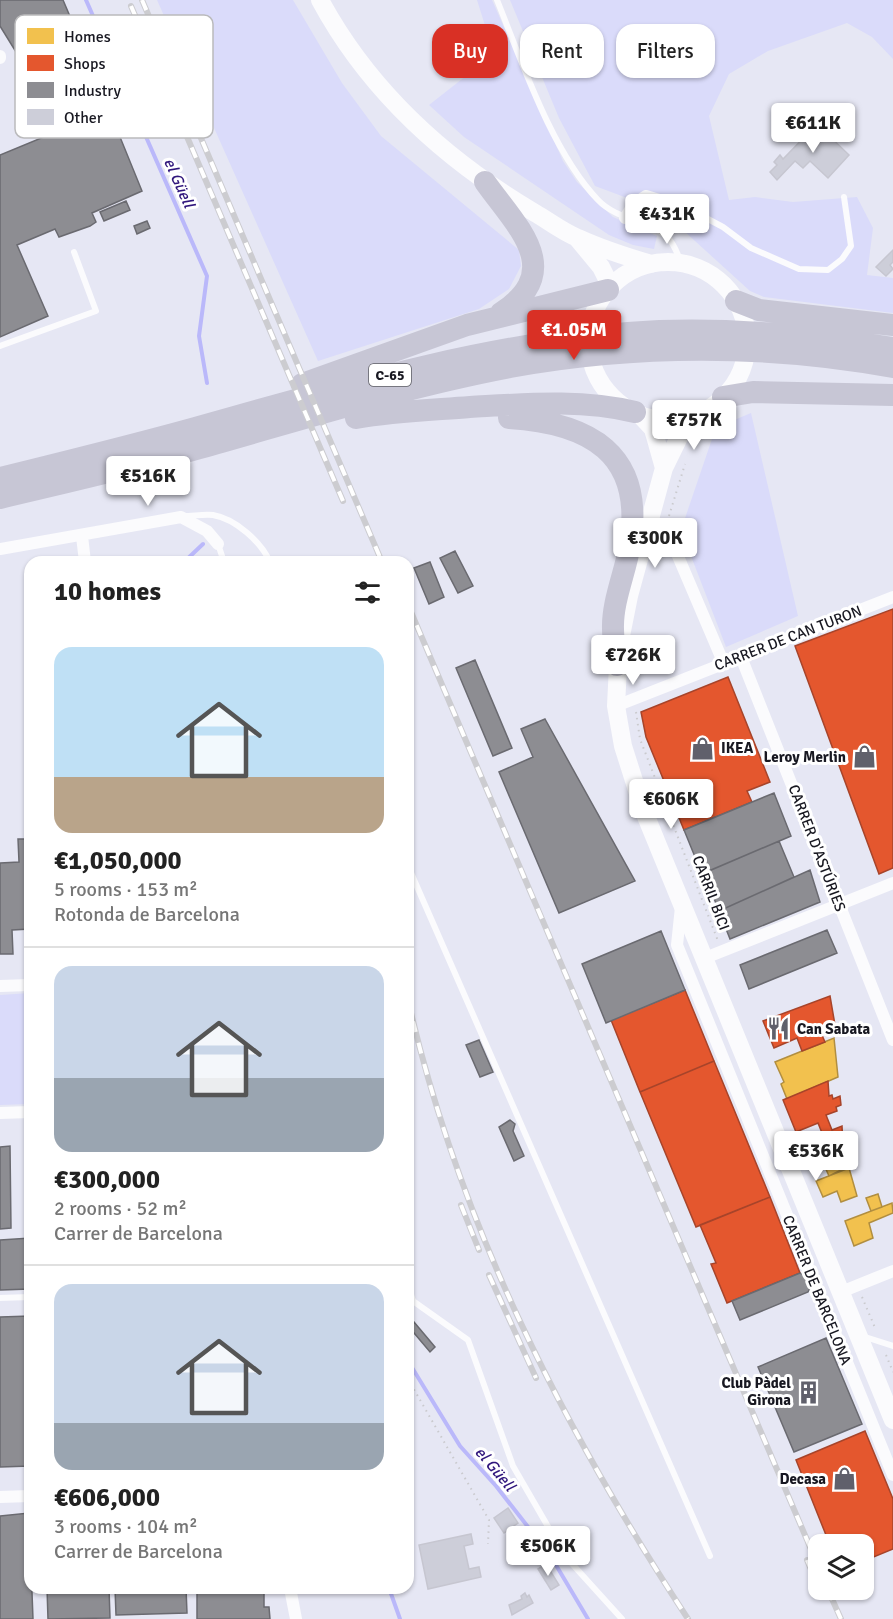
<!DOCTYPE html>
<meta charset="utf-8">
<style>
body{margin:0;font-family:Signika,sans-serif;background:#f2f2f2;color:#222;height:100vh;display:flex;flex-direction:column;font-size:22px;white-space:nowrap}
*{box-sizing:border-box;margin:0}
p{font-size:20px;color:#767676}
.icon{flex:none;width:33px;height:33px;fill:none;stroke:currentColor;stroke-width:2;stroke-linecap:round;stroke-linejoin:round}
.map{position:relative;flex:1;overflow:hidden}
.side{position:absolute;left:24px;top:556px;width:390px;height:1038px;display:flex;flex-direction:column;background:#fff;border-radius:18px;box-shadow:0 2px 4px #0004}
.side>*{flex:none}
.banner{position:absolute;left:432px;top:24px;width:370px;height:54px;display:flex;gap:12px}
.buttons{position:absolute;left:808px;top:1534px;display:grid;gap:12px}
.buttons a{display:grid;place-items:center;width:66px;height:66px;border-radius:12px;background:#fff;box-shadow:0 2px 4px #0004;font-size:30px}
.price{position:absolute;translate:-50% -51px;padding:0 14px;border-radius:6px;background:#fff;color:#222;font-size:20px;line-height:39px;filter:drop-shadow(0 2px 3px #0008)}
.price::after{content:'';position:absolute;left:50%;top:36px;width:18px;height:14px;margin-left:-9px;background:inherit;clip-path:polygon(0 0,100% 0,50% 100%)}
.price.active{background:#d93025;color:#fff}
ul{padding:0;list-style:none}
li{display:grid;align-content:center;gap:12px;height:318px;padding:0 30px}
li+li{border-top:2px solid #e0e0e0}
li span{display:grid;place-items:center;height:186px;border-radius:18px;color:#555}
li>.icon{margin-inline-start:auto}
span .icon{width:108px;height:108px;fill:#fffc;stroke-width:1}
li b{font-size:26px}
h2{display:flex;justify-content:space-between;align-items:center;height:72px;padding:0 30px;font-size:26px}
.pill{padding:0 21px;border-radius:18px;background:#fff;box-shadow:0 2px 4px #0004;font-size:21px;line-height:54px}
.pill.active{background:#d93025;color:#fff}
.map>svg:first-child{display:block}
</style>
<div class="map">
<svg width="893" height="1619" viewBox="0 0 893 1619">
<rect width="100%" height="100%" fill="#e6e7f4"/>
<path fill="#dadbfa" d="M157,0h136l49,83 39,53 138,114 2,16 -12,23 -30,20 -161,52z
M477,0h15l71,161 14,21 36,35 44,19 -3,13 -21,-4 -24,-10 -145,-98 -35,-32 65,-51z
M510,0h383v59l-21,-22 -25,-14 -79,28 -39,23 -20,42 20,84 26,-3 38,5 64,-5 16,31 -6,47 26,3v35l-129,-16 -14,-6 -88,-80 -67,-25 -36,-68z
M751,413l47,203 -72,31 -45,-117 32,-94 19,-15z
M30,993v111l-30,1v-110z"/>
<path fill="#f2c14e" stroke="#b18e40" stroke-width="1.5" d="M834,1038l4,39 -51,22 -6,-15 3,-2 -9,-20z
M834,1151l9,18 -14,7 -8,-18z
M849,1168l8,28 -16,6 -4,-11 -14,6 -7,-16z
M878,1194l4,13 -11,4 -5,-13z
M892,1203l1,10 -24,10 4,15 -19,8 -9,-25z"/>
<path fill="#e4572e" stroke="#a7442a" stroke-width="1.5" d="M893,609v259l-14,6 -84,-228z
M728,677l42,105 -23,9 5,11 -68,28 -38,-93 -5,-25z
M685,990l29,71 -74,31 -29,-72z
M830,996l5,29 -21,6 2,4 5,-2 4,9 -23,9 -5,-13 -23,10 -11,-27z
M714,1061l56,136 -74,30 -56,-135z
M828,1081l1,15 3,-1 1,4 7,-3 1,9 -5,2 1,4 -11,4 6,15 10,-4 1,20 -13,7 -12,-30 -22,9 -13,-32z
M770,1197l30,76 -73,30 -16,-39 5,-1 -16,-38z
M865,1431l28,68v50l-29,12v-16h-34l-34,-85z"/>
<path fill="#8d8d92" stroke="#6a6a70" stroke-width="1.5" d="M0,0h63l20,47 -51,31 -32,-52z
M109,110l33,81 -50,22 4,9 -6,4 -31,11 -4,-8 -38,16 31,71 -48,21v-182z
M126,201l4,9 -26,11 -4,-9z
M147,221l3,7 -13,6 -3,-8z
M455,551l18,35 -15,7 -18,-35z
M430,562l14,35 -15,7 -15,-36z
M475,660l37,88 -19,8 -37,-88z
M545,719l90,162 -76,32 -60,-141 34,-15 -12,-28z
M774,793l17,43 -89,38 -18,-44z
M18,839h12v90l-18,1 1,24h-13v-91l19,-1z
M779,841l15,36 -75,34 -15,-38z
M810,870l10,32 -90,37 -11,-28z
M827,930l10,23 -88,36 -9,-24z
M661,931l24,59 -79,33 -24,-59z
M479,1040l14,32 -13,5 -14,-32z
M510,1120l5,4 -2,7 11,25 -10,5 -15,-34z
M10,1146l1,82 -11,1v-82z
M30,1238v51l-30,1v-50z
M800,1273l4,2 6,13 -2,4 -68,28 -8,-19z
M30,1316v150l-30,1v-150z
M414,1322l21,25 -5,5 -21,-25z
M826,1338l36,86 -68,28 -36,-85z
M29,1513l4,106h-33v-103z
M47,1588h62l1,30 -62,1z
M115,1588h71l1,25 -71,2z
M197,1588h67v19h5l1,12h-73z"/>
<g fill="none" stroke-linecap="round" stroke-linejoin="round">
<path stroke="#bab8fa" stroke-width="4" d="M86,0l121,276 -8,60 8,47
M184,562l19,-18
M408,1361l52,85 36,40 54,69 38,64
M389,1588l11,31"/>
</g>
<path fill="#cdced9" stroke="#c6c6d0" stroke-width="1.5" d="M817,124l32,31 -21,23 -18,-17 -7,7 -8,-7 -18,19 -7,-8 7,-7 -3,-3 6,-7 3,4z
M893,250v12l-3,3 3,4 -7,7 -10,-9z
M508,1508l10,15 -14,10 -10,-15z
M471,1534l2,10 -9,2 5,23 10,-2 2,10 -53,12 -9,-44z
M546,1564l13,21 -8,5 -13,-21z
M525,1593l2,4 2,-2 4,8 -21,12 -3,-10 13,-6 -1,-3z"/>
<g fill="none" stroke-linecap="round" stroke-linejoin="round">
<path stroke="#cacace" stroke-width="2" stroke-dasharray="1.5 4.5" stroke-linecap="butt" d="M702,427l17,-13
M669,516l16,-52
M657,559l3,-11
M636,712l4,27 78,202
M862,1297l14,33
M886,1355l7,17
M408,1379l81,141 -1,24"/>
<path stroke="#fbfbfd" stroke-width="6" d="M497,0c25,62 55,152 101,200 19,20 48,19 68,36 8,6 12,20 16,28
M689,209l34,18 28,21 48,21 29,1 14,-11 9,-13 -7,-49
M0,346l96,-35 -22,-59
M184,516c9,0 20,-2 29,-1 23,4 48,27 57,47
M218,544l6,18
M408,866l302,690
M408,1285l5,16 55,39 45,126 52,90 57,63
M0,1298l30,-1
M862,1336l31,10"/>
<path stroke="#fbfbfd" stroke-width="12" d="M0,56v2
M625,218l9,-14 12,-8 43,13
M666,528l58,136
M82,536l3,26
M0,549l181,-32 26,14 11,13
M741,657l152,383
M616,706l277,-109
M681,907l-4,38 216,530
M705,958l188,-75
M0,986l30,-1
M0,1113l30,-1
M841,1292l52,-21
M0,1497l30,-1
M290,1588l6,31"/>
<path stroke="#fbfbfd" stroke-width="18" d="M320,0c49,91 127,161 215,213 14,8 28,19 43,25 24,11 49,19 73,26
M577,238l24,29 10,20
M589 341a79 79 0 1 1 158 0a79 79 0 1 1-158 0Z
M640,415l13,14 11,39
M689,417l-25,51 -35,128 -10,50 -3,60 7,40 20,63 250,611"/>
<path stroke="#c7c6d5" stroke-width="22" d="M485,182c31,44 82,88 16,131
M736,301l23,9 134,15
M302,384l165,-59 141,-35
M723,397l30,-5 140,3
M356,418c38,-7 76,-8 114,-11 55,-3 111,-8 165,5
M509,418c80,5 136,35 121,126 -4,27 -18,57 -17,85 0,12 3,24 4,36
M0,478c65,-16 130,-32 195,-50 143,-40 285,-83 433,-95 88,-7 178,2 265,15
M0,498c67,-16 134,-31 200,-50 103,-29 205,-61 310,-81 125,-23 258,-23 383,0"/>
<defs>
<path id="rail" d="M142,0l240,562
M131,6l212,495
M408,605l411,963
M408,1000c51,224 155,428 280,619
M461,1205l18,45
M489,1275l47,103
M807,1560l12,28
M828,1590l13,29"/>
</defs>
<use href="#rail" stroke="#ccccd0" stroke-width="6"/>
<use href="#rail" stroke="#fff" stroke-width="4" stroke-dasharray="11" stroke-linecap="butt"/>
</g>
<defs>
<symbol id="shop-bare" viewBox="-9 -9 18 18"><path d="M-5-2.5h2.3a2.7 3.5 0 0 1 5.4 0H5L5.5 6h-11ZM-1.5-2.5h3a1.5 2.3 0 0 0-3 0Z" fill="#60606b" stroke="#fff" stroke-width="2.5" paint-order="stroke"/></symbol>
<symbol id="restaurant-bare" viewBox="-9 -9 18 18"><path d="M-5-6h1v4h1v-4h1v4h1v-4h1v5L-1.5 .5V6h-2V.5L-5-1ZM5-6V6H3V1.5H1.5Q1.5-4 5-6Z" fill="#60606b" stroke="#fff" stroke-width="2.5" paint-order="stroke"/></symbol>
<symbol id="building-bare" viewBox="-9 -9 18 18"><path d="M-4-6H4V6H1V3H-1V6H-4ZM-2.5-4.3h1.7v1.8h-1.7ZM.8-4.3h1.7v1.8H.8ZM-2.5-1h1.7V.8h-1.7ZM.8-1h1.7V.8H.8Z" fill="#60606b" stroke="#fff" stroke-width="2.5" paint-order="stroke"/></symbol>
</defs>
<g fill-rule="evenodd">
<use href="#shop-bare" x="686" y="732" width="33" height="33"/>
<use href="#shop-bare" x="848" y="740" width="33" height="33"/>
<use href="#restaurant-bare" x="762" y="1012" width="33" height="33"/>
<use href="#building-bare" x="792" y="1376" width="33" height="33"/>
<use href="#shop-bare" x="828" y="1462" width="33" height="33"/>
</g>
<g text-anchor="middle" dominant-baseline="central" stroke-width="6" stroke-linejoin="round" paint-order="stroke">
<rect fill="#fff" stroke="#5d5d64" stroke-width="1.5" x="369" y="364" width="42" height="22" rx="4.5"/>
<g font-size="14" font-weight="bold" fill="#181821">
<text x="390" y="375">C-65</text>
</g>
<g font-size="15" fill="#181821" stroke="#fff">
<text transform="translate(788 638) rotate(-21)">CARRER DE CAN TURON</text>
<text transform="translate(817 848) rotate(69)">CARRER D'ASTÚRIES</text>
<text transform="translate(711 893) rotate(69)">CARRIL BICI</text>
<text transform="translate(817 1290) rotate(68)">CARRER DE BARCELONA</text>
</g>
<g font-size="15" font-weight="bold" fill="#181821" stroke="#fff" text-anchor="end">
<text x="721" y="748" text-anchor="start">IKEA</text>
<text x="846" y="757">Leroy Merlin</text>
<text x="797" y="1029" text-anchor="start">Can Sabata</text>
<text x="791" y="1383">Club Pàdel<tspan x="791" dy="17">Girona</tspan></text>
<text x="826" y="1479">Decasa</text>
</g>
<g font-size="16" font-style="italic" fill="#30167c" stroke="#fff">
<text transform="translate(179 183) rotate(66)">el Güell</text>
<text transform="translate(495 1469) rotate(50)">el Güell</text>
</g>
</g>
<rect x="15" y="15" width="198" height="123" rx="9" fill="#fff" stroke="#bababc" stroke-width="1.5"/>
<rect x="27" y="28" width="27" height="16" fill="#f2c14e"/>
<rect x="27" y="55" width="27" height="16" fill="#e4572e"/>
<rect x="27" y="82" width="27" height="16" fill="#8d8d92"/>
<rect x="27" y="109" width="27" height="16" fill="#cdced9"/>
<g font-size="16" fill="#181821">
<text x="64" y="42">Homes</text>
<text x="64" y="69">Shops</text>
<text x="64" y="96">Industry</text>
<text x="64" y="123">Other</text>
</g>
</svg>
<div class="buttons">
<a><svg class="icon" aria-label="layers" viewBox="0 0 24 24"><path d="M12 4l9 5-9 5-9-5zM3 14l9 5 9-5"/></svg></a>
</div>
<b class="price" style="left:813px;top:154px">€611K</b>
<b class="price" style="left:667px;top:245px">€431K</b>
<b class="price active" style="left:574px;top:361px">€1.05M</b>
<b class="price" style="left:694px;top:451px">€757K</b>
<b class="price" style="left:148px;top:507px">€516K</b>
<b class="price" style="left:655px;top:569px">€300K</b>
<b class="price" style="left:633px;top:686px">€726K</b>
<b class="price" style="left:671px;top:830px">€606K</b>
<b class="price" style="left:816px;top:1182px">€536K</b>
<b class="price" style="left:548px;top:1577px">€506K</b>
<div class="banner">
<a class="pill active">Buy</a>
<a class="pill">Rent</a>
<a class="pill">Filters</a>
</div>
<section class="side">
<h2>10 homes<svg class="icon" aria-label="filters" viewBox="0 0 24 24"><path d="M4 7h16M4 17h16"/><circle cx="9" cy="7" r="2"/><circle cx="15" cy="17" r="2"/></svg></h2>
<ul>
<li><span style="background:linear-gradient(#bfe0f5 70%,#b9a48a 0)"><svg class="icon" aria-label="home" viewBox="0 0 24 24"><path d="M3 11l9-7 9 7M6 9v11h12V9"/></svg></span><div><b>€1,050,000</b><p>5 rooms · 153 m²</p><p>Rotonda de Barcelona</p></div></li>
<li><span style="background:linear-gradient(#c9d6e8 60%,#9aa5b1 0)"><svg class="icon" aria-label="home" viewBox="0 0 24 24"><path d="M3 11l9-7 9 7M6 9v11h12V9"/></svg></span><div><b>€300,000</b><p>2 rooms · 52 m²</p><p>Carrer de Barcelona</p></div></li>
<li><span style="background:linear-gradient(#c9d6e8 75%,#9aa5b1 0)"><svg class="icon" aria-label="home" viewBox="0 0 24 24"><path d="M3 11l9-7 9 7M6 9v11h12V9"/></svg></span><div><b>€606,000</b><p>3 rooms · 104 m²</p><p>Carrer de Barcelona</p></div></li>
</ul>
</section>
</div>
